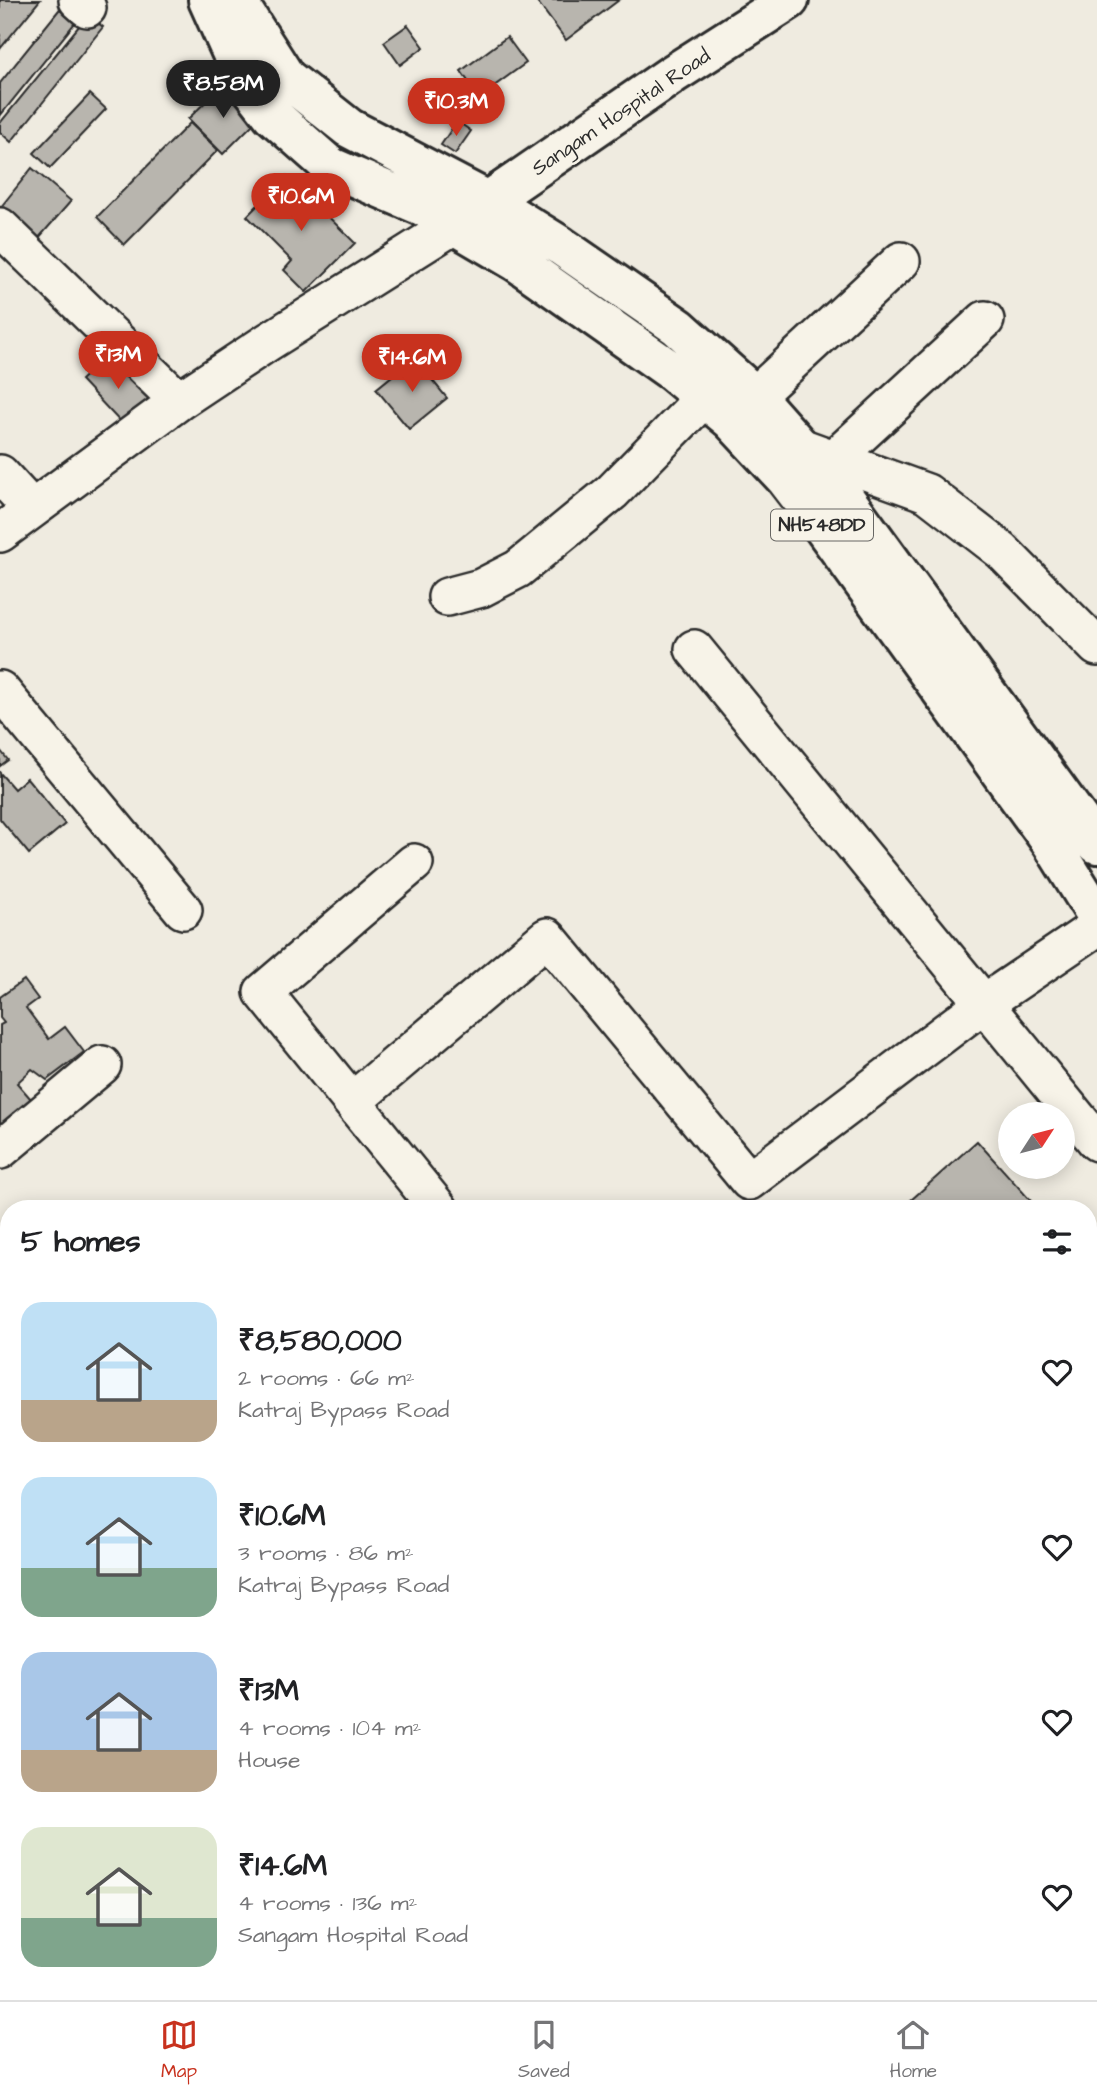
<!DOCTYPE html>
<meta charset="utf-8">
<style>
body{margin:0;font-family:"Architects Daughter",sans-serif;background:#f6f6f6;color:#202124;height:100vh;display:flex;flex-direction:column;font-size:26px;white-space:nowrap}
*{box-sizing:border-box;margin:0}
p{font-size:23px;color:#757577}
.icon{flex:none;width:38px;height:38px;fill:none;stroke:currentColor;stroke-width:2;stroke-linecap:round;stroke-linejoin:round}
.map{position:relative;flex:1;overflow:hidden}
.sheet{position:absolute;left:0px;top:1200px;width:1097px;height:800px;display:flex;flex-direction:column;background:#fff;border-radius:28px 28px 0 0;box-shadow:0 4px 18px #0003}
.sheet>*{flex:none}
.needle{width:46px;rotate:54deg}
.controls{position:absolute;left:998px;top:1102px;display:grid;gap:14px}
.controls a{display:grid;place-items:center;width:77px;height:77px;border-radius:50%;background:#fff;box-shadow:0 4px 18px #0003;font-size:35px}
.price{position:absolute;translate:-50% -60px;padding:0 16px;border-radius:24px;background:#c8321e;color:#fff;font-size:23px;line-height:46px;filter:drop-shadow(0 2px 4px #0008)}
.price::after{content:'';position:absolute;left:50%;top:42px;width:21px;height:16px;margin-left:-10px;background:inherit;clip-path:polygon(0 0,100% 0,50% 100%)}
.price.selected{background:#222;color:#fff}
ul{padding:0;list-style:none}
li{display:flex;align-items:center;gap:21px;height:175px;padding:0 21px}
li span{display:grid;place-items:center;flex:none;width:196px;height:140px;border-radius:21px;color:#555}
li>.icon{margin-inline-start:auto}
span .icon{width:84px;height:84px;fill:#fffc;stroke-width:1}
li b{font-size:30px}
h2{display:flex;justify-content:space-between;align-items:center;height:84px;padding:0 21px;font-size:30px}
.tab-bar{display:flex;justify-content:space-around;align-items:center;height:98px;border-top:2px solid #e0e0e0;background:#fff;font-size:19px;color:#757577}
.tab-bar a{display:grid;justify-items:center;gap:4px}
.tab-bar .selected{color:#c8321e}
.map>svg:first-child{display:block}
</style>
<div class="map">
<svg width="1097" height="2000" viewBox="0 0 1097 2000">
<rect width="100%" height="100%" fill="#efebe0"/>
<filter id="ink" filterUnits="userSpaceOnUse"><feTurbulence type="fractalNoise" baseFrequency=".0143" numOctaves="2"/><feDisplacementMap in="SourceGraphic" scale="14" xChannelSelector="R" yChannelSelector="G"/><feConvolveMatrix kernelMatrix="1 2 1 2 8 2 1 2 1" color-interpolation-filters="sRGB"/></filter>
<g filter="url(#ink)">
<path fill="#b8b5ae" stroke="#2b2b2b" stroke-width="2" d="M0,0h40l-40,49z
M67,0l16,13 -83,103v-33z
M536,0h83l-53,40z
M88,15l15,12 -92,115 -11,-10v-9z
M408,25l16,22 -24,18 -16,-23z
M507,37l19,26 -47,34 -18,-26z
M222,86l35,34 -34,34 -35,-35z
M90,94l16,15 -56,59 -16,-15z
M457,121l14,10 -16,23 -14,-9z
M190,123l28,27 -94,95 -27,-28z
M32,168l39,33 -34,39 -37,-32z
M287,176l68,67 -49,49 -22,-22 8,-9 -45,-45z
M109,354l45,48 -28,26 -45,-48z
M414,358l33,40 -38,31 -33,-40z
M0,750l8,10 -8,6z
M0,773l14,16 13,-11 38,46 -36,30 -29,-35z
M24,980l14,19 -12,9 23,31 16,-12 19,25 -37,28 -15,-11 -15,14 14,16 -31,27v-101l4,-2 -4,-5v-21z
M977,1141l61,68h-137z
M1097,1406v65l-9,8v-65z
M1097,1585v75l-9,7v-75z
M1088,1799l9,10v13l-9,7z"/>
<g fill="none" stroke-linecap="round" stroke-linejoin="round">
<defs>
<path id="minor" d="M78,0l9,8
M0,227l179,174
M755,396l146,-135
M800,447l127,46 75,58 95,96
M834,459l151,-139
M0,474l32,35
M0,533l179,-132 89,-59 186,-117
M447,597l34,-9 37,-19 94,-77 92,-94
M694,649l403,493
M0,690l183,220
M414,863l-151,129 176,217
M353,1101l194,-164 202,244 234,-177 114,-77
M0,1150l102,-85
M1088,1529l9,-8
M1088,1739l9,-7
M1088,1878l9,-5
M893,2000l12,-8"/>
<path id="major" d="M462,219l211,-145 116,-74"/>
<path id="highway" d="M208,0l34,76 30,39 59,52 91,39 95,56 156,110 58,48 54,58 37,48 229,316 46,74
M238,0l4,9 44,69 63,50 141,74 71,44 117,81 77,69 86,97 256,351"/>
</defs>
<use href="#minor" stroke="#2b2b2b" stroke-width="42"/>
<use href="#major" stroke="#2b2b2b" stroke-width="44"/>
<use href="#highway" stroke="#2b2b2b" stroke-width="44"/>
<use href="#minor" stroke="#f7f3e8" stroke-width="37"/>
<use href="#major" stroke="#f7f3e8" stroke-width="38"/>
<use href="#highway" stroke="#f7f3e8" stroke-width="38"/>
</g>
</g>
<g text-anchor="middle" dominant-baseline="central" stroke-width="5" stroke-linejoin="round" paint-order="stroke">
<rect fill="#f7f3e8" stroke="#686764" stroke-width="2" x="771" y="509.5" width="102" height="31" rx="5"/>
<g font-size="19" font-weight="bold" fill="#2b2b2b">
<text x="822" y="525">NH548DD</text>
</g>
<g font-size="21" fill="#2b2b2b" stroke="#f7f3e8">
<text transform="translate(621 112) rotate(-34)">Sangam Hospital Road</text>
</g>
</g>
</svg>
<div class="controls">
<a><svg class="needle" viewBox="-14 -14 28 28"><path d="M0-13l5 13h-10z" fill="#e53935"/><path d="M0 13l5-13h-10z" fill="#757577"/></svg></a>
</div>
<b class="price selected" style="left:223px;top:120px">₹8.58M</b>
<b class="price" style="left:456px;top:138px">₹10.3M</b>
<b class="price" style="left:301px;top:233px">₹10.6M</b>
<b class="price" style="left:118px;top:391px">₹13M</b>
<b class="price" style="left:412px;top:394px">₹14.6M</b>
<section class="sheet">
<h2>5 homes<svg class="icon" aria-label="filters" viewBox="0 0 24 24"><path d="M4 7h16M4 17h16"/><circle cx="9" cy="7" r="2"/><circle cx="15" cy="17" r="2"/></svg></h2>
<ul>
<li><span style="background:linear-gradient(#bfe0f5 70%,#b9a48a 0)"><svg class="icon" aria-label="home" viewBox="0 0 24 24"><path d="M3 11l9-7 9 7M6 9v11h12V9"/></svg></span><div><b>₹8,580,000</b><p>2 rooms · 66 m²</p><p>Katraj Bypass Road</p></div><svg class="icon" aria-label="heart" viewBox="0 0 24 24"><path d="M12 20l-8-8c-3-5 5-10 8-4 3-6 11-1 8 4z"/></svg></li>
<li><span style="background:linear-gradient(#bfe0f5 65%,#7fa58c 0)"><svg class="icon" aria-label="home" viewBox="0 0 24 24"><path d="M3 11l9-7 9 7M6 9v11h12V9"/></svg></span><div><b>₹10.6M</b><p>3 rooms · 86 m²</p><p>Katraj Bypass Road</p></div><svg class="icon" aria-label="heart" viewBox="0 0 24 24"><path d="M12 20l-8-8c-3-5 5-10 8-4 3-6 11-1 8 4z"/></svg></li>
<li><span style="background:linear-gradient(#a9c7e8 70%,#b9a48a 0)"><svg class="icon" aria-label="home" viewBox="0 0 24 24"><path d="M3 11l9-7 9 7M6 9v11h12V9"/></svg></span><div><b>₹13M</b><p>4 rooms · 104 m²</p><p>House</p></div><svg class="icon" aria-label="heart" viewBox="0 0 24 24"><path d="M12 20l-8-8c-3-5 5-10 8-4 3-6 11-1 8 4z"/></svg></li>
<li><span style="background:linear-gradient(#dfe7d0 65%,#7fa58c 0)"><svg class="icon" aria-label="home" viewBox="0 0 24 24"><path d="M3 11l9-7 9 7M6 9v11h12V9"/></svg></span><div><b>₹14.6M</b><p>4 rooms · 136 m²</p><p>Sangam Hospital Road</p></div><svg class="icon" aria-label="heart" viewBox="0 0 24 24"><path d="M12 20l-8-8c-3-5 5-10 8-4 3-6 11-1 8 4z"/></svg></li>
</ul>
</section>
</div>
<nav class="tab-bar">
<a class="selected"><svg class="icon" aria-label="map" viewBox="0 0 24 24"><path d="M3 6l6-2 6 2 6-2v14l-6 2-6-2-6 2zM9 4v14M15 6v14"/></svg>Map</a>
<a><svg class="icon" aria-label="saved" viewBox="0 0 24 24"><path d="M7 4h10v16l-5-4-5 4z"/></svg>Saved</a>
<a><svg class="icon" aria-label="home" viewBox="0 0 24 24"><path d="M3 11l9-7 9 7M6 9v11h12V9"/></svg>Home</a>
</nav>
